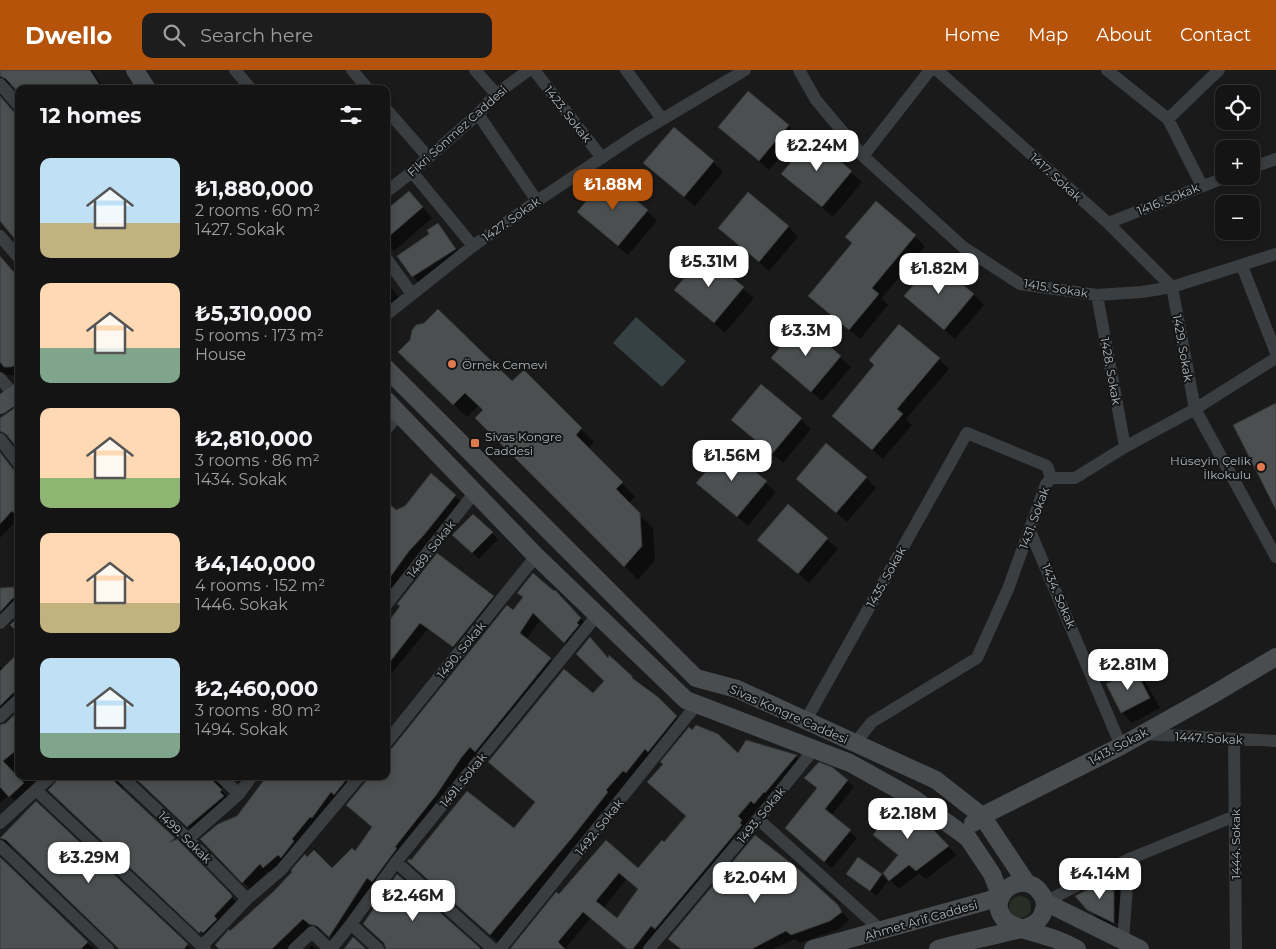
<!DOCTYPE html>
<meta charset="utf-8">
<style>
body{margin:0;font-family:Montserrat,sans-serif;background:#1d1d1d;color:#f1f3f6;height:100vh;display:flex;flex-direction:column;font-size:19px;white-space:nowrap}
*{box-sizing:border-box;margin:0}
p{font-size:16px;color:#9d9ea0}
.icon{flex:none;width:28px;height:28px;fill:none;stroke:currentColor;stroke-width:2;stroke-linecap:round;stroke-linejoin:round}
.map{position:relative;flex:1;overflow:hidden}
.side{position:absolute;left:15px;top:15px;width:375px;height:695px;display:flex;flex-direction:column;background:#141414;border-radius:10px;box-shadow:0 2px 8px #0003,0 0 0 1px #333334}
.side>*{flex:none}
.tools{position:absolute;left:1215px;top:15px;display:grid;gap:10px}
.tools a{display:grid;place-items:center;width:45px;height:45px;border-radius:10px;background:#141414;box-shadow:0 2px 8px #0003,0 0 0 1px #333334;font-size:25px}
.price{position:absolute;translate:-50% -42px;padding:0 11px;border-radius:10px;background:#fff;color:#222;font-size:16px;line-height:32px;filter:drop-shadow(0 1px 2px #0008)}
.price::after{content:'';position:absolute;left:50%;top:30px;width:15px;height:11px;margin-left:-8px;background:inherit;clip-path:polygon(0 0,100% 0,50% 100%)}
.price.selected{background:#b45309;color:#fff}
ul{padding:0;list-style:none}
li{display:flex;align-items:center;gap:15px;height:125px;padding:0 25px}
li span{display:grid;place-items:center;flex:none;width:140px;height:100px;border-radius:10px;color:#555}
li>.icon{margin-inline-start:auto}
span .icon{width:60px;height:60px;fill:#fffc;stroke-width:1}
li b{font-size:21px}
h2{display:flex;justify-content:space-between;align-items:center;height:60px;padding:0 25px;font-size:21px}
header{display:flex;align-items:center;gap:30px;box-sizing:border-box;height:70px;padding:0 25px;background:#b45309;color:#fff}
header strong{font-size:24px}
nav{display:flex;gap:28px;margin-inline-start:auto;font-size:18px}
.search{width:350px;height:45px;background:#1d1d1d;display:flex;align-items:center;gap:12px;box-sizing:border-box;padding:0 18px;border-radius:10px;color:#9d9ea0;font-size:19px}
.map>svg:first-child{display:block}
</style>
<header>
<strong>Dwello</strong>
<div class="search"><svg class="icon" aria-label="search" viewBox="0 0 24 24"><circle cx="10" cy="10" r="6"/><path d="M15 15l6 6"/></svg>Search here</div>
<nav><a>Home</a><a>Map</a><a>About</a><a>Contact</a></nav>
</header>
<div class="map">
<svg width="1276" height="879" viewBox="0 0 1276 879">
<rect width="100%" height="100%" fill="#1a1a1b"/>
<path fill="#282d26" d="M1009 837a11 11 0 1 1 22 0a11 11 0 1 1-22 0Z"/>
<path fill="#354143" d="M636,247l50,44 -24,26 -49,-44z"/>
<path fill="#0007" fill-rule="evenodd" d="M0,0h92l12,19h-85l-7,-5 -8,2 -4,5v5l14,17 -14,106z
M788,56l10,10 -29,34 -49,-43z
M812,69l50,43 -29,35 -40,-33z
M713,92l10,10 -28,34 -40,-33z
M419,133l13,15 -38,33 -8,-8v-31z
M876,133l49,43 -43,52 6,7 -28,34 -40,-33z
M647,141l10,10 -29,34 -39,-33z
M438,154l6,7 18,25 -43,27 -6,-7z
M788,156l10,11 -29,34 -39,-34z
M704,185l50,43 -29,35 -50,-43z
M0,187l19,22v96h-19z
M386,210l16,22 -16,11z
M974,224l10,11 -29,34 -50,-43z
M801,254l50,43 -29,34 -50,-43z
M400,282l112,31 12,-11 70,70 -5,7 46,48 -7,7 25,24 2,32 -17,20 -161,-162 7,-8 -5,-5 -12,12z
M939,289l10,10 -43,50 6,6 -29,34 -50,-43z
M801,349l10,10 -28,34 -40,-33z
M727,379l49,43 -28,34 -50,-43z
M0,387l19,24v37l-19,20z
M866,408l10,10 -29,34 -50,-43z
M455,426l7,7 -76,96v-97l7,7h11z
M788,436l50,43 -29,34 -50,-43z
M492,463l6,6 -19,20 -19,-17z
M0,519h12l7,6v11l-19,15z
M555,522l33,34 -16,23 -31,-30 -15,21 32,27 -222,276 -10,-10 -8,-2 -7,-6 -24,24h-66l9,-17 102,-62 23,-17 19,-25 12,-52v-24h3l124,-141z
M493,527l7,7 -39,49 -33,-24 -42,51v-54z
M19,584v47l-19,20v-55l3,4z
M608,589l50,39 28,28 -186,218 -81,-73 -8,-10 103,-31 22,-27 -47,-41 104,-68 12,-13z
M1135,600l10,11 15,27 -28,15 -10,-11 -15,-27z
M19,642v64h26l-28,27 -8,-8 -9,8v-78l6,-1z
M739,685l57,1 7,7 -40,46 -5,-1 -13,16 4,4 -103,121h-19l-37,-30 -25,30h-53l94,-107 32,28 26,-26zM627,809l12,11 -22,30 -14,-12z
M62,706h188l-7,9 -10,-8 -6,1 -4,2 -2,10 10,10 -33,36 -60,-57 -9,-2 -7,8 2,7 62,59 55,56 -31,34 -151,-142z
M269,706h96l-94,98 -3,-3 -18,18 -48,-50 36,-22z
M847,711l7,6 -23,29 26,22 -25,30 -39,-34z
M36,733l155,146h-74l1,-3 -104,-99 -6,-2 -7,-7z
M932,759l25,26 -31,24 -7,-6 -20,16 -9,-9 9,-24 -24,-21z
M0,787l1,3 93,89h-90l-4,-4z
M847,804l34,1 7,6 -11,15 -23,-16z
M1114,807l9,10v45l-24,-12 -5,-6 25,13 1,-2 -32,-16z
M837,836l12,14 -10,9 -39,14 -5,-4 -22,10h-93l-10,-10z
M312,875l4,4h-8z"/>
<path fill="#4c4f50" stroke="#343537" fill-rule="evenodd" d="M0,0h90l12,19h-83v4l-13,-14 -6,-3z
M748,21l41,34 -30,36 -41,-34z
M0,26l13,15 6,3v130l-19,-23z
M674,57l40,34 -30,36 -41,-34z
M812,67l40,34 -30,36 -41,-33z
M607,106l41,34 -30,36 -41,-34z
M409,121l14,16 -37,32v-29z
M748,122l41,34 -30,36 -41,-34z
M876,131l40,34 -44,53 7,6 -30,36 -41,-34 44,-53 -7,-6z
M438,153l18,26 -44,28 -15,-21 32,-22 -2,-4z
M704,184l40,33 -30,36 -40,-33z
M0,186l19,22v84l-7,5h-8l-4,-5z
M934,190l40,34 -30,36 -40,-34z
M438,239l74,72 12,-11 58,58 -6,7 47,47 -7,7 24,24 2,33 -18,21 -149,-149 8,-8 -18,-17 -12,12 -55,-53 12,-12 2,-10 4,-5 8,-2z
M801,252l40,34 -30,36 -40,-34z
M899,254l41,34 -43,51 6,5 -31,36 -40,-34 42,-51 -5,-5z
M761,314l41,34 -30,36 -41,-34z
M1276,333v107l-43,-85z
M19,335v45l-13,-16 -6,-3v-13z
M826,373l41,34 -31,36 -40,-34z
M726,378l41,33 -30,36 -41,-34z
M0,382l13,17 6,3v46l-7,-7 -12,13z
M431,403l25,22 -32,40 -15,16 -23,32v-82l10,9 9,-4z
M788,434l40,34 -30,36 -41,-34z
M473,444l20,18 -21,21 -20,-18z
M437,483l57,43 -41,51 -33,-24 -34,44v-42l14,-19 -3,-2z
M533,503l21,18 1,-1 26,28 -4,5 2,2 -15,18 -31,-30 -13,20 31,25 -76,94 -5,-5 -9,11 -24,36 -42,53 2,1 -25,34 -5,-4 -38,59 -12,-11 -8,-2 -6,-5 -31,30h-53l-4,-4 14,-16 1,2 44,-40 18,-19 -1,-2 14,-16 2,3 7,-7 18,18 20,-20 3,3 17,-24 -26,-22 20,-24 2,-5h18v-23l6,-5 115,-143 6,5 10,-13 -6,-4z
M13,517l6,9 -6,2 -13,14v-24z
M19,546v18l-9,-9z
M590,567l18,21 1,-3 24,22 -1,1 26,19 19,19 -29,36 -3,-3 -19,24 -3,-2 -17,19 2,2 -37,47 -81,96 -83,-74 2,-2 2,1 56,-69 47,37 21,-26 -47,-40 76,-93 29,24 11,-12 -28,-27z
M19,582v39l-6,2 -13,13v-35z
M1135,599l15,29 -29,15 -15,-29z
M19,640v38l-16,13 21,22 -15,14 -9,-10v-62l6,-2z
M696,655l22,9 20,19 8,-13 51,15 -32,38 -1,-1 -10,12 -3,-3 -13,15 4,4 -2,3 2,2 -87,104 -4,-3 -18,23h-6l-44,-37 -25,30 7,7h-55l46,-57 3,2 47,-54 32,28 24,-28 2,2 22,-26 -39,-34 16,-18 -3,-2 29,-35 3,3zM619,803l19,16 -21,29 -21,-17z
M819,692l13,5 16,13 -23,29 26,21 -27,32 -39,-34 32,-40 -13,-10z
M61,706h52l2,6 60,56 -5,4 7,-3 54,55 1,3 -18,19 3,3 -14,14 -2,-2 -2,2 -151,-143z
M133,706h79l2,6 8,8 -2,2 4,4 -37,31z
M267,706h82l-15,19 -3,-3 -19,26 -2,-1 -18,22 2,2 -13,17 -3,-3 -15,13 -3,-4 -18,19 -42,-44 18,-15 19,-8z
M36,731l152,143 -4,5h-65l-113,-109 -6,-2z
M896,732l27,17 26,27 -33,25 -7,-6 -20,16 -6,-8 15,-18 -25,-20z
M755,765l41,32 42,38 4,7 -12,9 -39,14 -5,-4 -34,18h-71l-13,-10z
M0,787l88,85 -7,7h-81z
M858,787l24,17 -12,17 -24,-17z
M397,804l83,74 -1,1h-93l-2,-6 -21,-19z
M1114,806v47l-27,-13 -12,-14z
M353,867l13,12h-22z"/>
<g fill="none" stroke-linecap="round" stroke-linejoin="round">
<path stroke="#3b3e40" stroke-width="12" d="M235,0l16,19
M352,0l16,19
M475,0l21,24
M534,0l68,88
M626,0l36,49
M799,0l17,30 47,56 100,91 57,37 77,11 45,-3 30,-5 104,-33
M937,0l171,153 64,64 23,122 81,148
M1107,0l61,49 34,67
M0,14l19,22
M386,39l42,48
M478,44l59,87
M1168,49l51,-49
M863,86l67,-86
M1251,98l25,-9
M412,102l61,74
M386,122l26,-20 66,-58 18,-20 33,-24
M1108,153l121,-47
M0,166l19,22
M386,188l26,36
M1242,196l34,87
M1097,225l28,152
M386,245l87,-69 64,-45 99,-66 109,-65
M0,308l14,17
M386,359l14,-15
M0,369l19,25
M1030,461l91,215
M386,535l89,-113
M0,553l19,-19
M0,647l19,-18
M806,650l161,-287 80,33 4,12
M1144,664l132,7
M1234,669l2,210
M386,673l150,-187
M855,673l17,-21 105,-64 31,-69 38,-105 5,-6h24l50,-31 70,-38 81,-51
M121,706l67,63 59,60
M220,706l19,18
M37,721l168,158
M758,749l124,112
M0,753l51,-47
M188,769l51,-45 13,-18
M0,776l108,103
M396,792l97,87
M1045,832l84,-43 106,-43
M351,854l27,25
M1123,871l6,-82
M202,876l45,-47 34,-29 79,-94
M294,879l18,-17 17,17
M331,879l20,-25 45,-62 202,-248
M500,879l197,-245
M649,879l109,-130 56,-70"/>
<path stroke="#494d50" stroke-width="18" d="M135,0l12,19
M386,298l310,310 41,11 199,91 46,36 44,66
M386,330l150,156 150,144 164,63 63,35 55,40 24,36 9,23
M0,335l19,-13
M973,753l9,-7 139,-70 91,-51 64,-38
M1045,832l95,47
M813,879l188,-52
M938,879c23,-7 47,-11 70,-17 9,-2 18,-3 26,-8 5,-3 9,-9 10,-15 2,-6 0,-12 -4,-17 -18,-24 -55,4 -36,27 7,9 41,16 53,21 7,2 14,6 20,9"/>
</g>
<g fill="#df7a4e" stroke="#151516" stroke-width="2">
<circle cx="452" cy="294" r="5"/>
<rect x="470" y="368" width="10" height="10" rx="2.5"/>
<circle cx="1261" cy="397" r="5"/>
</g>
<g text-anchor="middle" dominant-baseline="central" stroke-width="4" stroke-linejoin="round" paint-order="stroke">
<g font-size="12" fill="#adb6ba" stroke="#151516">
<text transform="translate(568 44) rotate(52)">1423. Sokak</text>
<text transform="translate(457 61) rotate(-42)">Fikri Sönmez Caddesi</text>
<text transform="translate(1056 107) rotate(42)">1417. Sokak</text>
<text transform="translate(1168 129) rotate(-22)">1416. Sokak</text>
<text transform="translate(511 149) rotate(-35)">1427. Sokak</text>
<text transform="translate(1056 218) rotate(9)">1415. Sokak</text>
<text transform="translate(1183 278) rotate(80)">1429. Sokak</text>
<text transform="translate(1111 301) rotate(80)">1428. Sokak</text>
<text transform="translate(1034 448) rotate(-70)">1431. Sokak</text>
<text transform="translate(431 479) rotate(-52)">1489. Sokak</text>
<text transform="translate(886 507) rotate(-61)">1435. Sokak</text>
<text transform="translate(1059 526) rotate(67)">1434. Sokak</text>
<text transform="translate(461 580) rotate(-51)">1490. Sokak</text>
<text transform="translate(789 644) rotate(24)">Sivas Kongre Caddesi</text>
<text transform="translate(1209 668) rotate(3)">1447. Sokak</text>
<text transform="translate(1118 676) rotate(-28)">1413. Sokak</text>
<text transform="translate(463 710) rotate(-51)">1491. Sokak</text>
<text transform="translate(761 745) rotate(-51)">1493. Sokak</text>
<text transform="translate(599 757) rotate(-51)">1492. Sokak</text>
<text transform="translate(185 767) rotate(44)">1499. Sokak</text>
<text transform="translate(1235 774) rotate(-90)">1444. Sokak</text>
<text transform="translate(921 850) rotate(-16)">Ahmet Arif Caddesi</text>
</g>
<g font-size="12" fill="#adb6ba" stroke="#151516" text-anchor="start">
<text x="462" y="294">Örnek Cemevi</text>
<text x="485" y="366">Sivas Kongre<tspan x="485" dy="14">Caddesi</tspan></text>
<text x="1251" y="390" text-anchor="end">Hüseyin Çelik<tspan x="1251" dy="14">İlkokulu</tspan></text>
</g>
</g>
</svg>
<div class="tools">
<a><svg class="icon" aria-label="locate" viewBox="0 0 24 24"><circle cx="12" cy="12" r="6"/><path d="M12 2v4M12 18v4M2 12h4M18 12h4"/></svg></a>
<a>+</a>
<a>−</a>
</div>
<b class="price" style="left:817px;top:102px">₺2.24M</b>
<b class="price selected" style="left:613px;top:141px">₺1.88M</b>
<b class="price" style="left:709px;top:218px">₺5.31M</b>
<b class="price" style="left:939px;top:225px">₺1.82M</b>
<b class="price" style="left:806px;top:287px">₺3.3M</b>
<b class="price" style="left:732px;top:412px">₺1.56M</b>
<b class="price" style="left:1128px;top:621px">₺2.81M</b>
<b class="price" style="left:908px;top:770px">₺2.18M</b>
<b class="price" style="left:89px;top:814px">₺3.29M</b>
<b class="price" style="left:1100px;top:830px">₺4.14M</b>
<b class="price" style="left:755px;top:834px">₺2.04M</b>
<b class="price" style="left:413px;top:852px">₺2.46M</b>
<section class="side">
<h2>12 homes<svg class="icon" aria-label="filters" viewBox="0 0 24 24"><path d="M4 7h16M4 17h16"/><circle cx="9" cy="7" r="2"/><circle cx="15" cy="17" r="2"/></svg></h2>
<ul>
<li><span style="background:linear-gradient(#bfe0f5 65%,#c2b280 0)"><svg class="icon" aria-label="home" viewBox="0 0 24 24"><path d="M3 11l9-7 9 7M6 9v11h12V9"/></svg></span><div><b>₺1,880,000</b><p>2 rooms · 60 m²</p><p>1427. Sokak</p></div></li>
<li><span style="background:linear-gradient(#ffd9b3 65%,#7fa58c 0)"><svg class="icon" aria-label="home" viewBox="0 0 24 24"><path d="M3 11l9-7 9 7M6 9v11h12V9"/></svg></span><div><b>₺5,310,000</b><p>5 rooms · 173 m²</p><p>House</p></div></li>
<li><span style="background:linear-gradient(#ffd9b3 70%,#8fb573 0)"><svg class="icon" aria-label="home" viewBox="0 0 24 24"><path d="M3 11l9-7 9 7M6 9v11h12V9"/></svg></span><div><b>₺2,810,000</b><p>3 rooms · 86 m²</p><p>1434. Sokak</p></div></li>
<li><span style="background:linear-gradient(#ffd9b3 70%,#c2b280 0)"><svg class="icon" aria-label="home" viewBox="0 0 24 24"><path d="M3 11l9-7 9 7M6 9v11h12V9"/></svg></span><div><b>₺4,140,000</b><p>4 rooms · 152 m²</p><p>1446. Sokak</p></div></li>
<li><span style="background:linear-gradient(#bfe0f5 75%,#7fa58c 0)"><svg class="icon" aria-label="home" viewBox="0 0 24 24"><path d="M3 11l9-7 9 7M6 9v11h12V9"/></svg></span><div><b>₺2,460,000</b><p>3 rooms · 80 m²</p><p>1494. Sokak</p></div></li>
</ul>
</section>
</div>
